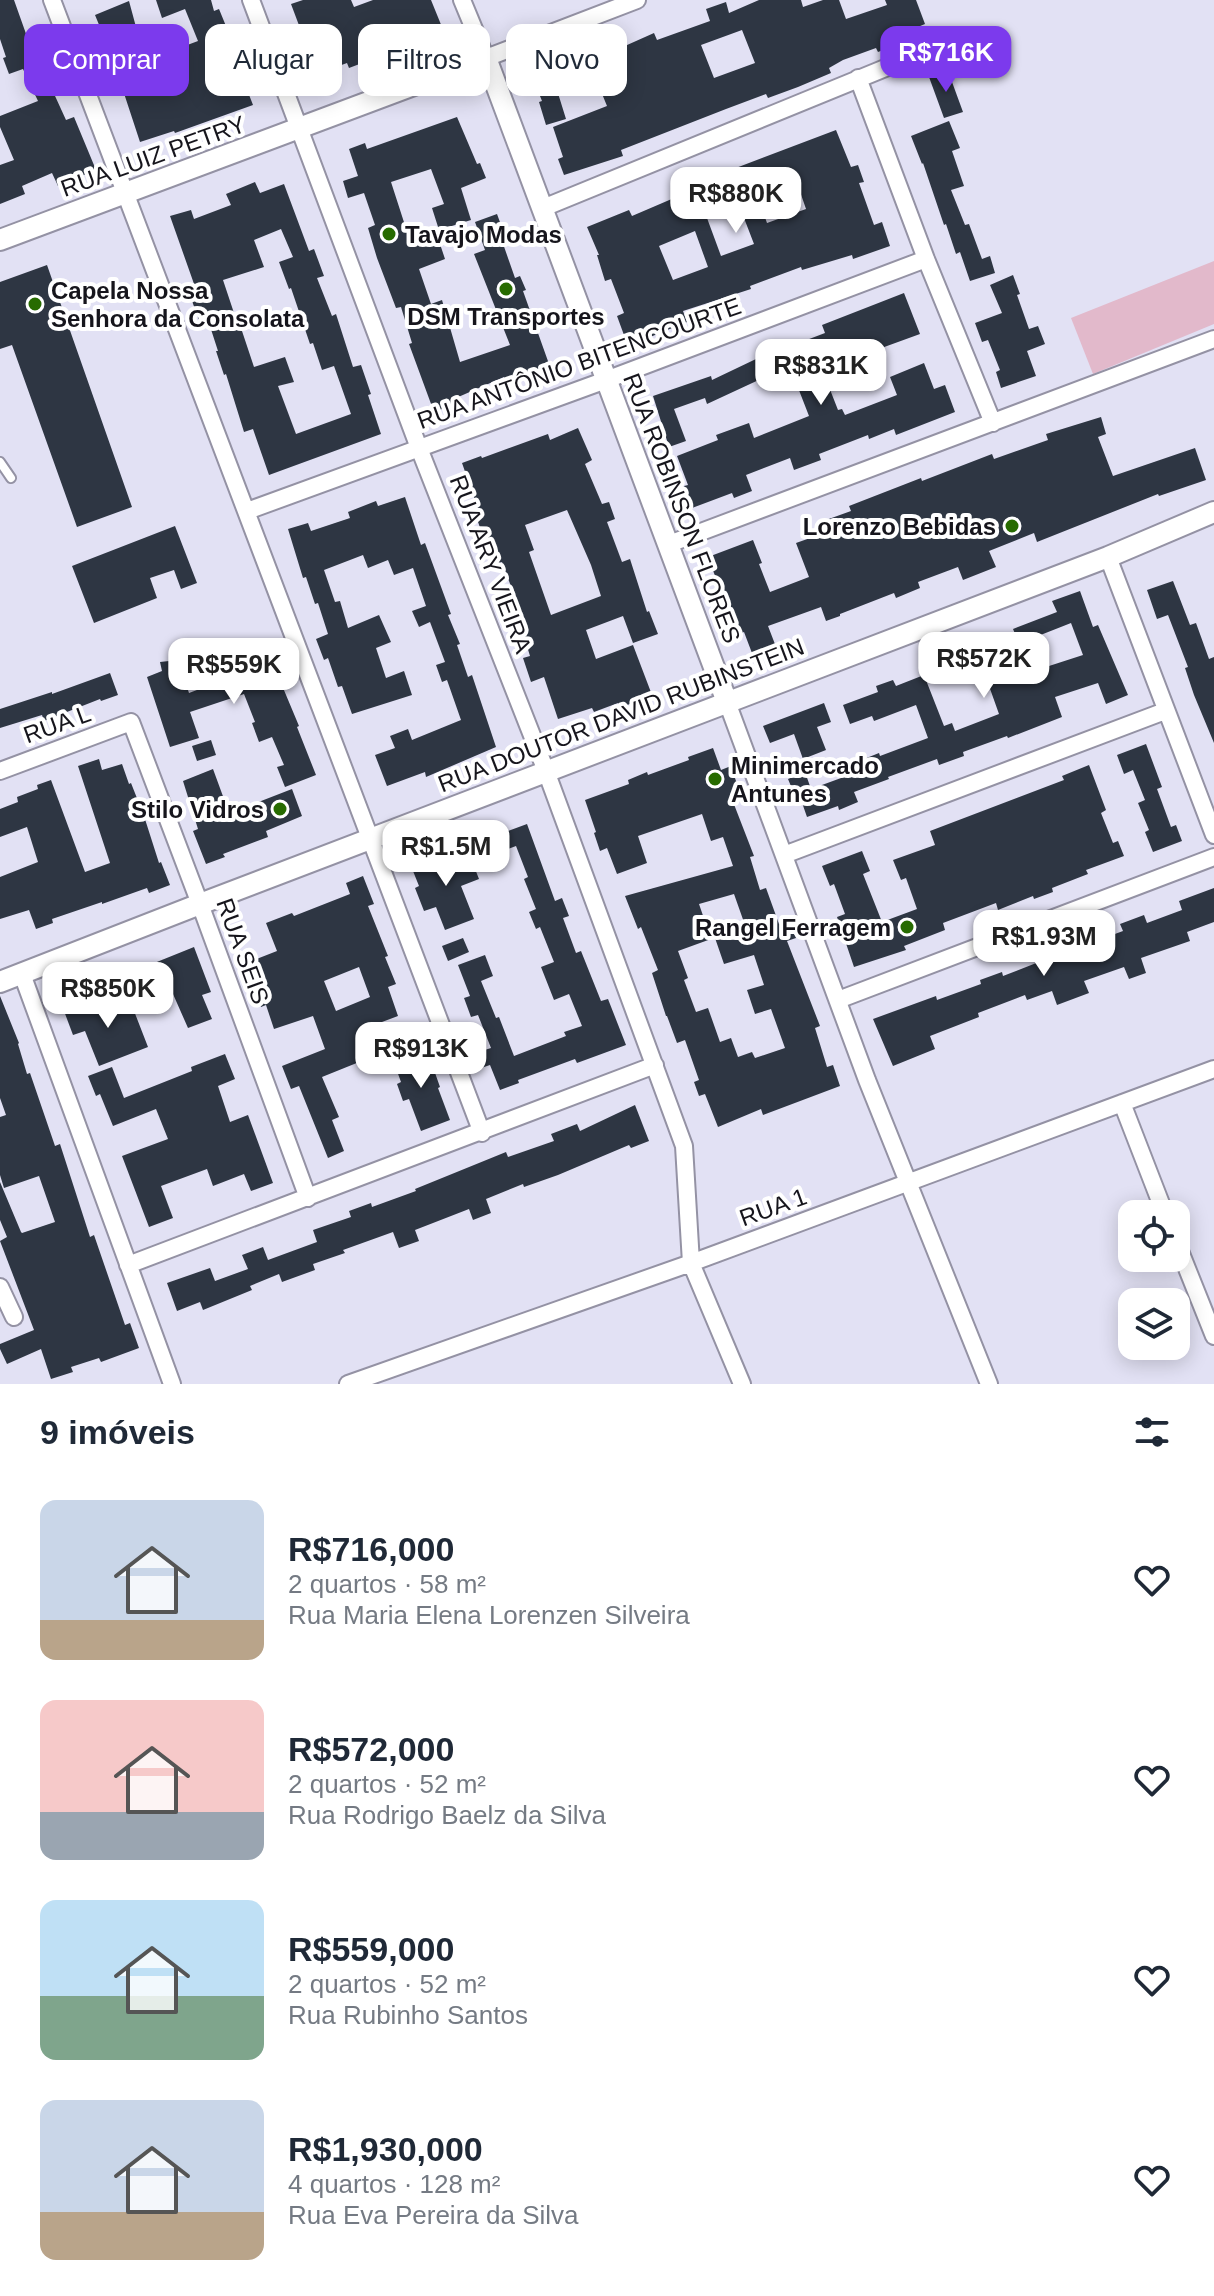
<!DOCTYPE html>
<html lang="pt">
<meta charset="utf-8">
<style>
body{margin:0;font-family:Helvetica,sans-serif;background:#f6f6f7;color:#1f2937;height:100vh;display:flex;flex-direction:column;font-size:30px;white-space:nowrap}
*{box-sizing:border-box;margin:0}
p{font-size:26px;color:#747a83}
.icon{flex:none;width:44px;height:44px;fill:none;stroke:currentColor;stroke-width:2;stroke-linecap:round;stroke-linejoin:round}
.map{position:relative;height:1384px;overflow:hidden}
.panel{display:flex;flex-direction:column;background:#fff;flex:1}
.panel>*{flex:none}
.hud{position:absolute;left:24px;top:24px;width:800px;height:72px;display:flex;gap:16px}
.controls{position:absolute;left:1118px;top:1200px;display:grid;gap:16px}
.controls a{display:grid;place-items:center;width:72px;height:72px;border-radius:16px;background:#fff;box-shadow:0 4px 20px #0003;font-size:40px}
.price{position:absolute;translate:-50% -68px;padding:0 18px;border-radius:16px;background:#fff;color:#222;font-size:26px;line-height:52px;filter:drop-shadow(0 2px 4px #0008)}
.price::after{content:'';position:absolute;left:50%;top:48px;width:24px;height:18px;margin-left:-12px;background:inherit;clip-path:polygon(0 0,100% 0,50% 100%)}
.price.selected{background:#7c3aed;color:#fff}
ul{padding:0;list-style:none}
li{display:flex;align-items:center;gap:24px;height:200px;padding:0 40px}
li span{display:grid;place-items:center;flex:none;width:224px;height:160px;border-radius:16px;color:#555}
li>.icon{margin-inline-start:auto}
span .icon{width:96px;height:96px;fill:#fffc;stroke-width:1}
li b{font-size:34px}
h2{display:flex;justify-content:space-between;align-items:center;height:96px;padding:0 40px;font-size:34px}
.pill{padding:0 28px;border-radius:16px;background:#fff;box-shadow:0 4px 20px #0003;font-size:28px;line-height:72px}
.pill.selected{background:#7c3aed;color:#fff}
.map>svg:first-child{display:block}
</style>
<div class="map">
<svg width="1214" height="1384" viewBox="0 0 1214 1384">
<rect width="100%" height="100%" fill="#e2e1f4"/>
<path fill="#e2b9cb" d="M1214,261v63l-121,50 -22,-56z"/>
<path fill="#2e3643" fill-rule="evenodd" d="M0,0h14l27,76 4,-2 21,46 8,-3 22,53 -38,16 -6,-13 -30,13 3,8 -25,10v-39l14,-5 -14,-33v-11l38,-15 -15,-32 -14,5 -6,-16 3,-1 -6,-18z
M156,0h55l3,11 5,-2 9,22 5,-2 8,24 -7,3 19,49 -78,28 -1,-2 -34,11 -24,-73 -6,2 -7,-20 6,-2 -14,-34 34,-14 7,26 -3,2 21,60 30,-10 -10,-29 24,-9 -13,-32 -23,9z
M303,0h48l3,7 19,-7h58l13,32 -95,36 -2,-5 -30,11 -9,-24 -6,2 -7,-22 5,-2 -9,-24z
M759,0h42l2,7 20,-7h16l7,19 41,-14 -2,-5h31l9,24 -29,12 3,8 -21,8 -2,-4 -33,12 -14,8 2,5 -33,14 -30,11 -2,-4 -40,15 -105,41 2,6 -59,19 -6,-16 5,-2 -10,-30 54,-21 -18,-44 65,-29 3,7 53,-19 -4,-12 20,-7 3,11zM742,30l13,33 -41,15 -13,-33z
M581,51l10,25 -34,14 9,29 -20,6 -7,-23 3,-1 -12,-30z
M948,71l15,41 -19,6 -15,-41z
M457,117l20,47 3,-1 6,15 -25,10 10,32 -32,10 -7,-22 12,-4 -13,-35 -40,13 21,65 26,-9 7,21 -26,10 12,35 11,-4 18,62 50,-17 -36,-91 11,-4 -10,-28 22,-8 8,22 -4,2 14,40 5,-2 6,14 -3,1 26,73 -43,19 -2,-6 -48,21 2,5 -24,9 -25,-68 3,-1 -11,-36 -5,1 -19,-50 -9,-30 7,-3 -11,-32 -16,5 -5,-17 15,-5 -9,-27 16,-6 2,6z
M949,121l11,27 -8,3 12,35 -13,4 14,35 4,-1 13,35 8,-3 5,17 -25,8 -10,-29 -4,2 -10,-30 -2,1 -21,-62 -1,1 -11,-28z
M836,130l15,37 7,-2 6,17 -5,1 15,42 8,-3 8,24 -37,13 -1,-4 -50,15 -1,-3 -51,19 1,3 -68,22 4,11 -59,24 -11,-30 7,-3 -13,-34 -6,2 -8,-26h2l-12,-28 42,-17 3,6 98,-42 -2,-3zM794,174l12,35 -39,14 -12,-34zM739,205l15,39 -33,12 -14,-38zM695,231l13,36 -35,13 -14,-34z
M255,182l5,11 24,-9 25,67 5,-2 10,27 -7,2 15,38 4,-2 17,53 8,-2 10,29 -3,1 13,39 -112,41 -16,-46 -9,3 -18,-58 -2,1 -8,-24h2l-11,-34 -8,3 -7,-19 7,-3 -29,-82 21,-6 3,9 37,-14 -5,-11zM281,229l12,28 -14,5 10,27 2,-1 19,56 3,-1 9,27 12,-4 17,48 -55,20 -18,-48 16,-4 -9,-25 -31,10 -18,-54h-2l-11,-33 41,-13 -10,-27z
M47,265l85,242 -55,20 -65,-182 -12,4v-67z
M1013,275l7,19 -3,1 12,34 9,-3 7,18 -18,7 9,25 -35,12 -5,-16 4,-2 -12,-30 -6,2 -7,-19 27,-10 -12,-28z
M904,293l16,41 -55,20 -3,-7 -42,17 18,46 4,-1 3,6 52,-20 -7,-18 34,-14 10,26 11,-4 10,27 -59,23 -2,-6 -25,10 -1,-4 -49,19 2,6 -27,10 -4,-12 -44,17 6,16 -18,7 -2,-5 -40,15 -8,-22 4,-1 -11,-29 41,-16 -2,-5 33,-12 5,15 55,-22 -26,-67 42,-16 -3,-8z
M756,359l7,19 -56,26 -2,-6 -31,11 12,32 -17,6 -16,-51 58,-20 1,4z
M1101,417l5,17 -8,3 15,39 82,-28 11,32 -47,16 -1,-2 -121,48 -3,-9 -45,18 7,16 -33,13 -5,-13 -40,15 2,6 -24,10 -2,-5 -54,21v2l-14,5 -5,-14 -53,19 10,26 -23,9 -11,-29 -7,3 -29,-78 45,-17 9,23 -3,1 11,28 39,-15 -13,-34 34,-12 -4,-11 25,-9 -2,-5 72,-28 1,3 70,-27 2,5 54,-19 -2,-6z
M578,428l14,32 -7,4 17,40 7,-2 6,17 -8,3 15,40 8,-3 17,53 2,-1 9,23 -25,9 -10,-27 -37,14 10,29 37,-14 19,50 -32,13 -2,-5 -24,9 -2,-4 -34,11 -14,-42 -13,5 -8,-24 7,-2 -11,-36 -3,1 -7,-18 7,-3 -14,-38 -9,3 -16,-46 4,-2 -19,-54 19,-7 1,2 66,-24 2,6zM567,510l24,55 10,31 -50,19 -22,-63 5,-2 -9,-25z
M405,497l16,48 4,-2 26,71 -3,1 12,29 -3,1 11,32 4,-2 24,72 -70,30 -1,-5 -38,14 -12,-31 20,-7 -5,-12 18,-7 4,11 49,-20 -14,-40 -5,2 -6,-17 9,-3 -15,-40 -11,5 -7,-16 14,-5 -13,-38 -19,7 -6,-15 -20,8 -5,-13 -39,15 11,32 5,-1 8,27 31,-13 12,27 -15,6 10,30 18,-7 8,24 -60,19 -10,-28 -4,1 -10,-29 -4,2 -8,-21 12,-5 -10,-31 -3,1 -9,-27 -3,1 -15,-49 20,-6 3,8 39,-13 -2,-6 28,-11 2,5z
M175,526l22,57 -16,6 -7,-19 -24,8 7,20 -63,25 -22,-57z
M1173,581l17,44 6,-2 13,36 5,-2v86l-20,-48 -9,-27 3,-1 -20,-52 -11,4 -10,-29z
M1080,591l13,36 5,-2 30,70 -22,9 -8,-21 -43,14 7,20 -54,21 -1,-2 -44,16 1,4 -25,9 -2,-6 -49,18 1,2 -35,13 4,10 -19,8 -1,-4 -31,11 -8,-23 -4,2 -7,-17 17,-7 6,17 52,-19 -4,-9 20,-8 1,3 48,-18 -12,-33 -42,16 -2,-5 -22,8 -7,-19 35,-13 -2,-6 17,-6 3,6 28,-11 20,51 8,-3 3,8 44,-17 -21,-59 40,-14 -5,-12 44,-17 -5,-11zM1071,623l12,32 -34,11 -11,-30z
M235,643l7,16 17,-7 14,34 8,-3 18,43 -2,1 19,48 -31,12 -8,-20 7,-2 -12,-28 -13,5 -7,-19 3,-1 -11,-28 -54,18 9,26 -29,9 -23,-70 15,-6 -2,-9 18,-2 11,33 29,-11 -11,-28z
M967,651l8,19 -21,8 -7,-20z
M110,673l8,22 -17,6 -1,-2 -56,22 -2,-6 -42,13v-19l52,-17v2z
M824,703l7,19 -14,5 9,23 -23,9 -9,-25 -24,9 -7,-17z
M211,740l5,15 -19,6 -5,-15z
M1146,744l16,43 -5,2 14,38 5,-2 6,16 -29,11 -8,-20 4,-2 -11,-27 7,-3 -12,-30 -9,4 -7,-19z
M713,748l8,22 10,-4 8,24 -9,4 24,62 -4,1 10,33 6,-2 13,36 12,-3 5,17 -9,3 33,85 -5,2 12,39 6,-2 7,21 -77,29 -2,-6 -43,18 -13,-33 -6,2 -5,-14 5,-2 -14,-40 -8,3 -10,-27h-1l-14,-43 6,-3 -17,-43 -3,2 -13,-33 108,-30 -10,-29 -12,4 -9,-27 -64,22 9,27 -30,11 -10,-26 -7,3 -6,-18 2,-1 -11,-32 44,-16 -1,-4 19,-8 1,3 41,-15 -1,-3zM734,894l12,34 -31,10 9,26 30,-9 10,30 -17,5 8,24 16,-5 14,39 -30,10 -3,-6 -14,5 -7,-19 -11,4 -12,-34 -12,4 -12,-32 4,-2 -10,-27 33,-12 -12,-35z
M99,759l3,11 20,-6 7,20 2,-1 13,33 15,47 2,-1 9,23 -21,8 -2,-5 -45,16v-2l-50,17 1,4 -17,6 -7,-19 -29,9v-42l38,-15 -11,-35 -27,10v-28l18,-7 -1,-5 21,-8 -1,-4 14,-5 34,92 25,-9 -32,-97z
M1089,765l17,45 -5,3 12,30 5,-2 6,15 -38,14 2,4 -36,14 1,4 -19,7 -1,-3 -35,14 -2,-7 -53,20 2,7 -41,16 2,4 -52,17 -17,-50 8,-3 -11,-30 -4,2 -8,-20 40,-15 8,20 -7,3 19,48 35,-13 -11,-31 -5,2 -8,-20 42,-15 -5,-14 134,-51 -2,-4z
M213,769l15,41 4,-1 1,3 59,-23 10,27 -36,15 2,6 -45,17 2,3 -19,7 -13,-33 5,-2 -15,-48z
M502,824l3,8 22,-8 28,77 7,-3 7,18 -6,2 13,35 5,-2 20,50 7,-2 18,46 -49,18 -2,-4 -57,21 1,3 -19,7 -10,-25 -12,4 -6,-15 19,-6 -13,-33 -7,2 -7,-19 6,-2 -12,-31 27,-10 8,21 -12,5 15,37 3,-1 15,39 52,-20 -2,-4 18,-6 -13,-32 -15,6 -13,-33 13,-5 -14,-35 -4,2 -7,-17 7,-3 -12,-30 4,-2 -12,-31 -26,10 -9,-25z
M468,851l11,28 -18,7 13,33 -29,11 -9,-23 -12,4 -9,-23 4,-2 -8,-20 22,-8 2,5z
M363,876l11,28 -6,2 20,50 -3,1 11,27 -8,3 10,29 -24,9 10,27 -62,25 17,40 -7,3 12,31 -16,7 -29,-72 -8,3 -9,-23 43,-17 -12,-33 -39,13 -8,-24 -5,2 -15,-44 31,-12 -11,-28 26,-10 2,3 56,-22 -4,-11zM359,967l11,30 -34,14 -12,-30z
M1214,888v34l-27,10 3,9 -49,17 5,15 -17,6 -5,-12 -40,14 5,12 -32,12 -5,-14 -25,9 -2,-5 -47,18 1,4 -49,19 5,13 -42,17 -20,-47 63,-23 1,4 44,-16 -1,-4 22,-8 1,4 46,-18 -2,-5 28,-10 2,5 46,-17 -3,-7 24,-9 3,8 35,-13 -3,-9z
M463,938l6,14 -21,9 -6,-15z
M194,947l17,45 -9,3 10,24 -24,9 -15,-34 -33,13 -13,-33z
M0,996l19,47 -1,1 9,30 3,-1 25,73 5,-2 30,93 4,-2 31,90 5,-2 9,25 -38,14 -2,-4 -28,9 2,5 -22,7 -10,-30 -34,15 -7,-15v-5l34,-14 -34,-89 7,-4 -7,-17v-38l21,50 1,1 33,-11 -16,-46 -35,12 -4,-13v-58l6,-2 -6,-17z
M129,998l19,49 -49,19 -14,-35 -12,4 -9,-24 25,-11 4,12z
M421,1049l9,22 4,-1 6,17 -2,1 12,32 -29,11 -12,-32 -6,2 -6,-17 4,-2 -8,-22z
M225,1054l10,25 -17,7 12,36 18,-7 25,68 -22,8 -7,-17 -31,12 -6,-17 -46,17 12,32 -24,9 -27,-71 46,-17 -12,-30 -43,17 -13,-32 -4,2 -8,-20 24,-9 12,31 68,-27 -1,-4z
M635,1105l14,36 -18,7 -2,-3 -71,30 -34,12 -1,-3 -37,15 5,14 -18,7 -4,-11 -54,21 4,11 -20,7 -6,-16 -50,18 2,3 -32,11 2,6 -33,12 -3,-8 -29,12 2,4 -49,20 -3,-8 -23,9 -10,-28 43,-15 5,13 33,-12 -6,-14 21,-8 5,13 49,-18 -4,-12 38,-13 -2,-6 22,-8 1,4 44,-16 -1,-2 91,-37 2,5 46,-16 -3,-7 26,-10 3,7z"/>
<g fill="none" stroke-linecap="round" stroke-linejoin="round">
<defs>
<path id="service" d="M0,462l11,16"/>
<path id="minor" d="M52,0l430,1133
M251,0l168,448 127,323 138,375 7,117 51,121
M462,0l24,58 151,-58
M858,78l68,181 67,164
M543,208l379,-155
M247,511l359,-131 320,-121
M669,544l545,-205
M1108,557l106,278
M727,702l140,378 122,304
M0,771l131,-49 69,182 108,294
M784,855l381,-144
M22,974l150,410
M838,1000l376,-143
M1122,1103l43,111
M1176,1241l38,95
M128,1265l527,-200
M0,1287l14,30
M348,1384l343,-121 523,-194"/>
<path id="tertiary" d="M0,240l486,-182 241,644
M0,982l200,-78 908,-347 106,-45"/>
</defs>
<use href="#service" stroke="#9492a4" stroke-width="12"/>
<use href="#minor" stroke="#9492a4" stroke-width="20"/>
<use href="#tertiary" stroke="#9492a4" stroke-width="24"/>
<use href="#service" stroke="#fff" stroke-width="8"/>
<use href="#minor" stroke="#fff" stroke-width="16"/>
<use href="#tertiary" stroke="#fff" stroke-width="20"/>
</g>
<g fill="#276b00" stroke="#fff" stroke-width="3">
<circle cx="389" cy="234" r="8"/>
<circle cx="506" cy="289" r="8"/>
<circle cx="35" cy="304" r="8"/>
<circle cx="1012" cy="526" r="8"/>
<circle cx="715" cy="779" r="8"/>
<circle cx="280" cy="809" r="8"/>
<circle cx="907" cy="927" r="8"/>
</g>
<g text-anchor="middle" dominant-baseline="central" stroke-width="8" stroke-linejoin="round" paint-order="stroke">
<g font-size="24" fill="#16151c" stroke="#fff">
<text transform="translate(153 156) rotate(-20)">RUA LUIZ PETRY</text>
<text transform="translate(579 363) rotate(-20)">RUA ANTÔNIO BITENCOURTE</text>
<text transform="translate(682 508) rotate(69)">RUA ROBINSON FLORES</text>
<text transform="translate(491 564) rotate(69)">RUA ARY VIEIRA</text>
<text transform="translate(621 715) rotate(-21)">RUA DOUTOR DAVID RUBINSTEIN</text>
<text transform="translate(57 724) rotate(-20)">RUA L</text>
<text transform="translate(243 951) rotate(70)">RUA SEIS</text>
<text transform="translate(773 1207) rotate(-20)">RUA 1</text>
</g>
<g font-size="24" font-weight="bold" fill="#16151c" stroke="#fff" text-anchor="start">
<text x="405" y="234">Tavajo Modas</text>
<text x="51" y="290">Capela Nossa<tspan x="51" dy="28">Senhora da Consolata</tspan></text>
<text x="506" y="316" text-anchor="middle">DSM Transportes</text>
<text x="996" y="526" text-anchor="end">Lorenzo Bebidas</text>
<text x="731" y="765">Minimercado<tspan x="731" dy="28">Antunes</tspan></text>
<text x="264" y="809" text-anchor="end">Stilo Vidros</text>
<text x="891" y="927" text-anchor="end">Rangel Ferragem</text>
</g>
</g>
</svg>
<div class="controls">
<a><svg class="icon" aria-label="locate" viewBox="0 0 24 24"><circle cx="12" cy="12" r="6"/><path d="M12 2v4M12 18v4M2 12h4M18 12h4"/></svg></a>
<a><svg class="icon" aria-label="layers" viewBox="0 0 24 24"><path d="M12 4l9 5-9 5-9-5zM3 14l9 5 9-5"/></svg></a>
</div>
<b class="price selected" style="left:946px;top:94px">R$716K</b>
<b class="price" style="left:736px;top:235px">R$880K</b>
<b class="price" style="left:821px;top:407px">R$831K</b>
<b class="price" style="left:984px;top:700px">R$572K</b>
<b class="price" style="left:234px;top:706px">R$559K</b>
<b class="price" style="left:446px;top:888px">R$1.5M</b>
<b class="price" style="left:1044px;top:978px">R$1.93M</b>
<b class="price" style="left:108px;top:1030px">R$850K</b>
<b class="price" style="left:421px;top:1090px">R$913K</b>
<div class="hud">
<a class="pill selected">Comprar</a>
<a class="pill">Alugar</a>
<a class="pill">Filtros</a>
<a class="pill">Novo</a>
</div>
</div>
<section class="panel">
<h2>9 imóveis<svg class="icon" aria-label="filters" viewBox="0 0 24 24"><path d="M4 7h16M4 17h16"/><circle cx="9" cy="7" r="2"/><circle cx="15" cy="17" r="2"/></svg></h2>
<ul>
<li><span style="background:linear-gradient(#c9d6e8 75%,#b9a48a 0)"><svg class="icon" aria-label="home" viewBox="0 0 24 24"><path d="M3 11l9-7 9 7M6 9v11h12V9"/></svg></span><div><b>R$716,000</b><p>2 quartos · 58 m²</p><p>Rua Maria Elena Lorenzen Silveira</p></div><svg class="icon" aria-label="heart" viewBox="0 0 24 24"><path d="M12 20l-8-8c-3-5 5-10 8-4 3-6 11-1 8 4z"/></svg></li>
<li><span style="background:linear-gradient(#f6c9c9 70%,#9aa5b1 0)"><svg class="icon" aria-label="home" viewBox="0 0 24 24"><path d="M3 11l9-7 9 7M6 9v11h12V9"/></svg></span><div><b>R$572,000</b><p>2 quartos · 52 m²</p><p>Rua Rodrigo Baelz da Silva</p></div><svg class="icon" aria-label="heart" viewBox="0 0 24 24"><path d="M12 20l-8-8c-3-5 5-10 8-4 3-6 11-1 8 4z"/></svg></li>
<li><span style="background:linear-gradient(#bfe0f5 60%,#7fa58c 0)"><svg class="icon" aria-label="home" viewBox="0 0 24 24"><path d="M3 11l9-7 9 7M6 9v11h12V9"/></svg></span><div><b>R$559,000</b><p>2 quartos · 52 m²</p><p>Rua Rubinho Santos</p></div><svg class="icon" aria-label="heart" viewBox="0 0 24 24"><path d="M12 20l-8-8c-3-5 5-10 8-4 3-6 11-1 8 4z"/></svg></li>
<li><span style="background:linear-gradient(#c9d6e8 70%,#b9a48a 0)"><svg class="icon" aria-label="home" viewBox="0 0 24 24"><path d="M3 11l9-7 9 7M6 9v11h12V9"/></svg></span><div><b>R$1,930,000</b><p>4 quartos · 128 m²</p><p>Rua Eva Pereira da Silva</p></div><svg class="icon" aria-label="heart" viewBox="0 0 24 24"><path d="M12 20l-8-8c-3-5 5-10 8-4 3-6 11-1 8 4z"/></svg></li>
</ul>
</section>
